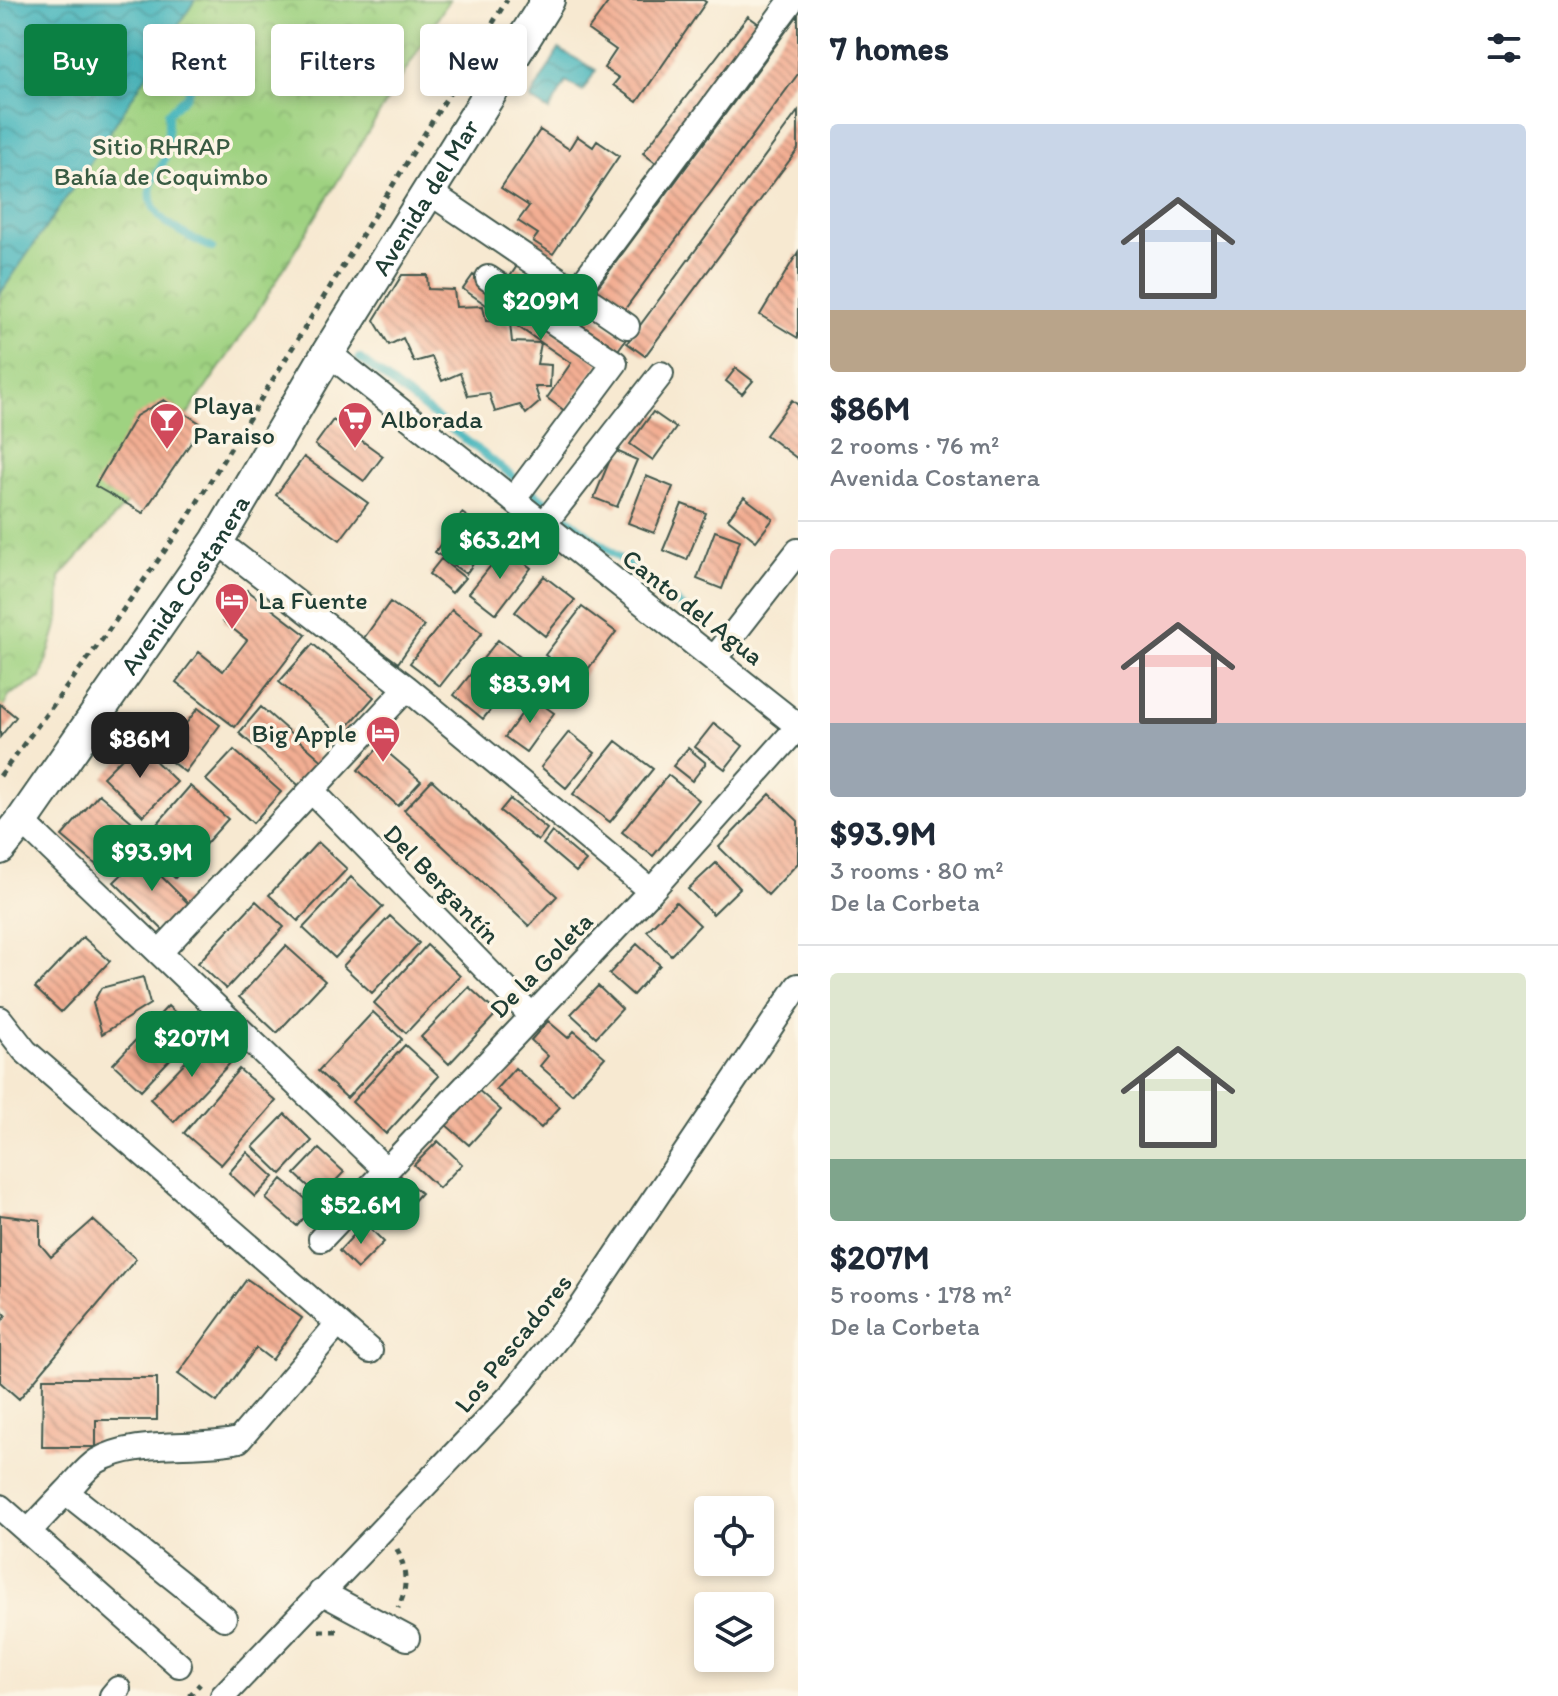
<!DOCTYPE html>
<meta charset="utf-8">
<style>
body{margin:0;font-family:Itim,sans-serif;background:#f6f6f7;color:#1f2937;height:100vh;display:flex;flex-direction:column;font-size:30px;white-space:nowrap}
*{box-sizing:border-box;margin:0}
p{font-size:26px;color:#747a83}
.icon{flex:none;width:44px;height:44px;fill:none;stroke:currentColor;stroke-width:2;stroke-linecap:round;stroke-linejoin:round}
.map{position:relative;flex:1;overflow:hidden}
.details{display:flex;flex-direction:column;background:#fff;width:760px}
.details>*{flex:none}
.guide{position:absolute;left:24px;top:24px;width:654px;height:72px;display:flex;gap:16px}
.buttons{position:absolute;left:694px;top:1496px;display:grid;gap:16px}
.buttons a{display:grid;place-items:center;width:80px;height:80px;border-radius:8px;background:#fff;box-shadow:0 4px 12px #0003;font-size:40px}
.price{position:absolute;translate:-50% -68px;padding:0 18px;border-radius:16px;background:#0b8043;color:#fff;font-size:26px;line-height:52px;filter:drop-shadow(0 2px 4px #0008)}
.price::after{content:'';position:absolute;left:50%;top:48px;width:24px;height:18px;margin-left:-12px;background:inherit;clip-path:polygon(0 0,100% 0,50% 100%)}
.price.active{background:#222;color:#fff}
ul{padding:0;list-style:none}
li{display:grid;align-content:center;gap:16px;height:424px;padding:0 32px}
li+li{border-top:2px solid #e0e1e3}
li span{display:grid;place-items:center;height:248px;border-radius:8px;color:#555}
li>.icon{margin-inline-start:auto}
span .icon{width:144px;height:144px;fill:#fffc;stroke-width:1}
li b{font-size:34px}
h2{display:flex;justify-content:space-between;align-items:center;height:96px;padding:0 32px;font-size:34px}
.chip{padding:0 28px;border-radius:8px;background:#fff;box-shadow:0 4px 12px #0003;font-size:28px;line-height:72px}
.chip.active{background:#0b8043;color:#fff}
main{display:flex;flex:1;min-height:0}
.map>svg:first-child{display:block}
</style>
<main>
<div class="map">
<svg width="798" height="1696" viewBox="0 0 798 1696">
<defs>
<pattern id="park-crowns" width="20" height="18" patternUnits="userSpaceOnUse" patternTransform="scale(2)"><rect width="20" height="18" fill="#9fd281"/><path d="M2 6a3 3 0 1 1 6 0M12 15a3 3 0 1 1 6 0" fill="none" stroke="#88b570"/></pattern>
<pattern id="water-waves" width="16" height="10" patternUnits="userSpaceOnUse" patternTransform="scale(2)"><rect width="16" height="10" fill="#45b5bc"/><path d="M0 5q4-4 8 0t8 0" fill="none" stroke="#39949a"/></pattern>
<pattern id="building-back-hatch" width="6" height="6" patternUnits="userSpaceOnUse" patternTransform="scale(2)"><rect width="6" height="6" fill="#f3ae93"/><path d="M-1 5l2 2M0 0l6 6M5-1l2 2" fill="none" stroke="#c48f79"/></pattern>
</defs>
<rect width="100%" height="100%" fill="#fcf5e5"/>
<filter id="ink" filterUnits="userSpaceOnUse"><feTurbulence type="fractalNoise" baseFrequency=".0125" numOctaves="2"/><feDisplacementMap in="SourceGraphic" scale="16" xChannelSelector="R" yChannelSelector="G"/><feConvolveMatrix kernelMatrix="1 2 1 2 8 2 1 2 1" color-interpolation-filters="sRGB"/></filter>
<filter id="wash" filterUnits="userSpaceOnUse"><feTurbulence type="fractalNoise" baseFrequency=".006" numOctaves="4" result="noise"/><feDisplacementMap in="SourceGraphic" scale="32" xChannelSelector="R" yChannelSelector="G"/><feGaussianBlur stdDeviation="1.8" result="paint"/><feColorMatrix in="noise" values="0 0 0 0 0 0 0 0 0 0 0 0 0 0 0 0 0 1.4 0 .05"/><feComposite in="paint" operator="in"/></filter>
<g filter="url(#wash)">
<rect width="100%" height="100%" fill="#f7e9d1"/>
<path fill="url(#park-crowns)" stroke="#5f885a" stroke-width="2" d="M0,0h449l-198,322 -125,182 -66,73 -1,42 -18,59 -32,17 -9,21z"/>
<path fill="url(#water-waves)" stroke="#327978" stroke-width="2" d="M0,0h195l-109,169 -86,125z
M559,49l37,21 -13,21 -17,-9 -17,29 -19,-12z"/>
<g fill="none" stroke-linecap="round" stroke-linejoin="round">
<path stroke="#45b5bc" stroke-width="8" d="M169,27l30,42 -13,27 -18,17c0,15 0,30 -3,44 -2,11 -12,18 -14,29 -7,34 37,50 61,62
M359,358l342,263"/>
</g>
<g id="blocks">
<path fill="url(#building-back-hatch)" d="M610,0h93l3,2 -69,100 -24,-17 6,-7 -15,-10 12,-18 -28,-20z
M798,15v59l-176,239 -28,-21z
M748,16l15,11 -106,137 -14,-11z
M798,111v38l-153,207 -18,-13z
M540,130l29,19 8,-13 16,11 4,-6 22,15 -66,98 -20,-13 5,-7 -20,-13 11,-15 -28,-18z
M798,252v86l-38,-23z
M517,266l109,73 -10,14 -109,-72z
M402,275h25l1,14 26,1 2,17 27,-1 3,15 24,2 2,19 29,1 -4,21 14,1 -1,22h-15l5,15 -14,12 -6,-9 -25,7 -6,-19 -21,3 -8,-23 -18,8 -10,-24 -18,5 -11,-24 -14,7 -15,-25z
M473,275l126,88 -34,48 -18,-13 24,-35 -108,-74z
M736,368l17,13 -11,13 -16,-13z
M164,400l39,25 -60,88 -48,-27 41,-70z
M792,400l6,5v54l-32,-24z
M653,412l23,16 -23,32 -23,-16z
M333,420l50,36 -19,25 -49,-36z
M614,450l23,10 -20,47 -23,-9z
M304,457l64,46 -28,37 -64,-45z
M646,476l27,11 -19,46 -26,-10z
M744,497l29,22 -17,22 -28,-22z
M682,504l24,9 -19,47 -24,-10z
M462,513l31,22 -27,39 -31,-22z
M715,531l25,9 -18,49 -25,-10z
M505,548l26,20 -35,46 -27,-21z
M441,559l24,19 -13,15 -23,-19z
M544,576l31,24 -30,36 -30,-24z
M247,590l59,45 -71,92 -59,-45 23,-30 24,19 24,-31 -24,-19z
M390,602l34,24 -26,37 -34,-25z
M582,607l34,25 -37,49 -34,-26z
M452,610l30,23 -42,53 -30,-23z
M498,640l30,23 -45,56 -29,-24z
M313,644l61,53 -34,38 -61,-53z
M533,698l21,15 -28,39 -21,-15z
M0,704l16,13 -16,20z
M261,707l65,57 -22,26 -65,-57z
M198,708l22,17 -35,47 -23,-17z
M714,723l29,23 -18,23 -30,-22z
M569,732l26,21 -29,35 -25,-21z
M616,741l37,28 -43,53 -37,-28z
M137,743l40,39 -34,34 -40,-39z
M380,746l41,35 -23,25 -40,-36z
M688,748l18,15 -14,18 -19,-15z
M234,750l47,42 -28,31 -47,-43z
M668,775l31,25 -46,56 -31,-24z
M432,780l125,116 -28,30 -125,-116z
M190,786l38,33 -53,59 -37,-32z
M99,794l44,37 -37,42 -44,-37z
M770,794l28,27v42l-30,32 -49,-48z
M510,799l37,30 -9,12 -38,-30z
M552,832l34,29 -10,11 -33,-28z
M318,842l29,27 -49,52 -29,-26z
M141,856l49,49 -26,26 -50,-49z
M716,863l24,25 -27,26 -25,-25z
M351,877l32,30 -48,51 -32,-30z
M256,901l28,26 -58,62 -28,-26z
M676,902l24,23 -29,30 -24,-24z
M390,916l29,27 -47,50 -29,-27z
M83,937l27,24 -49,51 -26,-24z
M637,944l23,21 -27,30 -24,-21z
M427,945l33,31 -54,57 -32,-30z
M286,946l39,35 -48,52 -38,-36z
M143,977l7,27 -48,30 -9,-31 8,-15z
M598,986l24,23 -26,28 -25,-23z
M469,987l28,26 -48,51 -28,-27z
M168,1006l28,26 -55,58 -28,-26z
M373,1012l29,27 -55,59 -29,-27z
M548,1021l20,17 6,-7 31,26 -33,37 -32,-28 8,-10 -17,-16z
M210,1036l24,23 -60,63 -24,-23z
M405,1045l34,31 -53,58 -34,-32z
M515,1068l45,39 -19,21 -45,-39z
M239,1069l37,32 -55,64 -37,-32z
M477,1089l24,21 -32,35 -24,-21z
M285,1114l27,27 -31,33 -28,-27z
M438,1141l24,23 -23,24 -25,-23z
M319,1149l25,23 -24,25 -25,-23z
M247,1152l27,25 -19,20 -26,-24z
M401,1176l20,17 -30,33 -20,-18z
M282,1179l32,27 -17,20 -31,-27z
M0,1215l40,5v24l11,13 42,-37 43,39 -117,140 -19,-17v-58l6,-9 -6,-6z
M365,1223l19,19 -27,27 -18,-18z
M247,1279l55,39 -30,42 -16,-12 -39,54 -39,-28z
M43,1378h114v42h-61v27h-54z"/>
</g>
</g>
<g filter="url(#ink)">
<use href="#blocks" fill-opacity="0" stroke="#3f574c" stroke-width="2"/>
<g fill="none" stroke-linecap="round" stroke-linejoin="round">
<defs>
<path id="minor" d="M428,191l199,135
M488,278l127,85 -102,137
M576,292l216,-292
M328,353l470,373
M544,524l117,-150
M217,541l190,147 244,203
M714,659l84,-108
M312,791l219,224
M22,821l363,348
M160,952l247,-264
M0,1019l25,32 345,300
M321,1239l330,-348 147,-164
M66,1492c10,-10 20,-24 31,-31 39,-23 98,-11 142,-21l99,-116
M0,1507l179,158
M28,1532l38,-40 158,126
M321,1592l86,46
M112,1696l6,-7
M223,1696l291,-304 69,-87 215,-319"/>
<g id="major">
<path id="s1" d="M0,848l22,-27 195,-280 111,-188 220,-353"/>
</g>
</defs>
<use href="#minor" stroke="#3f574c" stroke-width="28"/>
<use href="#major" stroke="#3f574c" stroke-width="36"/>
<path stroke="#3f574c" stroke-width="5" stroke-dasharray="6 6" stroke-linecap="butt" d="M0,776l104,-139 81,-115 322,-522
M397,1549c9,21 12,37 1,59
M319,1631h22
M189,1696l11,-12"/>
<use href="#minor" stroke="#fff" stroke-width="24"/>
<use href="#major" stroke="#fff" stroke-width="32"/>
</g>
</g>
<defs>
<symbol id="supermarket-pin" viewBox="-11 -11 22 30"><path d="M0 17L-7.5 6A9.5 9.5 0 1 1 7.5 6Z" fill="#d1495b" stroke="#fcf5e5"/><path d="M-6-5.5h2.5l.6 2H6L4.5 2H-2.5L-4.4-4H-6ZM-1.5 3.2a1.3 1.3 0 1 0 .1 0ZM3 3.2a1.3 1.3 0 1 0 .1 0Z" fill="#fff"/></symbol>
<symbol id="bar-pin" viewBox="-11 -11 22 30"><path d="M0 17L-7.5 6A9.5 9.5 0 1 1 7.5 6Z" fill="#d1495b" stroke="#fcf5e5"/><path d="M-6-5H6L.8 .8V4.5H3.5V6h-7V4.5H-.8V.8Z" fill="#fff"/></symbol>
<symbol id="hotel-pin" viewBox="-11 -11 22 30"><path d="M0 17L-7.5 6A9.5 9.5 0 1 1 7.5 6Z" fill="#d1495b" stroke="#fcf5e5"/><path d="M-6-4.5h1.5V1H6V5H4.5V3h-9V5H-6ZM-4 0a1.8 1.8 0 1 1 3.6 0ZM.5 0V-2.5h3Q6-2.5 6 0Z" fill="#fff"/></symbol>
</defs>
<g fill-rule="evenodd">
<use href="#supermarket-pin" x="335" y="399" width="40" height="54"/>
<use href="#bar-pin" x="147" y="400" width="40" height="54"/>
<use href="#hotel-pin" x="212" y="580" width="40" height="54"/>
<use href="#hotel-pin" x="363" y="713" width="40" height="54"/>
</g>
<g text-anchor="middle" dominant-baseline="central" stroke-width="7" stroke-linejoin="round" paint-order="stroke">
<g font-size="26" fill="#395b43" stroke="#fcf5e5">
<text x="161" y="146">Sitio RHRAP<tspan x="161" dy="30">Bahía de Coquimbo</tspan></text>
</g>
<g font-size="26" fill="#1f3d34" stroke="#fcf5e5">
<text stroke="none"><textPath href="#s1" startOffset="778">Avenida del Mar</textPath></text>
<text stroke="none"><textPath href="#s1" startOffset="322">Avenida Costanera</textPath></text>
<text transform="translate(693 607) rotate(38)">Canto del Agua</text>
<text transform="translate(442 884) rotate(46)">Del Bergantín</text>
<text transform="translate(541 965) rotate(-46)">De la Goleta</text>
<text transform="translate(513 1343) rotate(-51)">Los Pescadores</text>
</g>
<g font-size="26" fill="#1f3d34" stroke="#fcf5e5" text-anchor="start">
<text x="193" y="405">Playa<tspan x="193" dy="30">Paraiso</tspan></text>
<text x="381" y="419">Alborada</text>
<text x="258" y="600">La Fuente</text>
<text x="357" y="733" text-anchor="end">Big Apple</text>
</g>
</g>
</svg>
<div class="buttons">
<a><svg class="icon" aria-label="locate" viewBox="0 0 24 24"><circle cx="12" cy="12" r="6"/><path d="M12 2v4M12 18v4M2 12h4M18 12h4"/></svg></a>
<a><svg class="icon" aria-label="layers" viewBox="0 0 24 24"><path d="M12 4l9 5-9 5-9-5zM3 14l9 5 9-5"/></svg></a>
</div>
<b class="price" style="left:541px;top:342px">$209M</b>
<b class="price" style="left:500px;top:581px">$63.2M</b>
<b class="price" style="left:530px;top:725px">$83.9M</b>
<b class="price active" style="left:140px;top:780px">$86M</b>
<b class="price" style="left:152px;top:893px">$93.9M</b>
<b class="price" style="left:192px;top:1079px">$207M</b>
<b class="price" style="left:361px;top:1246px">$52.6M</b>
<div class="guide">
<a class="chip active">Buy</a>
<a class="chip">Rent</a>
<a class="chip">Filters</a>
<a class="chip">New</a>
</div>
</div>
<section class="details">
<h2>7 homes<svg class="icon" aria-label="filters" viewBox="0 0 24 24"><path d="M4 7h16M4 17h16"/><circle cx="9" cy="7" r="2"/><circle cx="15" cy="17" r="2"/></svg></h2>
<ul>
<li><span style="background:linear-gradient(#c9d6e8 75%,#b9a48a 0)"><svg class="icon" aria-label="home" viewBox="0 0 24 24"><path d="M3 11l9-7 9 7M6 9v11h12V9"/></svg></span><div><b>$86M</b><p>2 rooms · 76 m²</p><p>Avenida Costanera</p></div></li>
<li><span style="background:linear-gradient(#f6c9c9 70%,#9aa5b1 0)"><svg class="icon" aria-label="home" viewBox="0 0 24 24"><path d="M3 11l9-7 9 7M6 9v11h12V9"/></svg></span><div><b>$93.9M</b><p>3 rooms · 80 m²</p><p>De la Corbeta</p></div></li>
<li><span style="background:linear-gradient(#dfe7d0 75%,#7fa58c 0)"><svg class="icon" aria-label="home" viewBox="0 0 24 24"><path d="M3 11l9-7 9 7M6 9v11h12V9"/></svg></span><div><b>$207M</b><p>5 rooms · 178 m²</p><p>De la Corbeta</p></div></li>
</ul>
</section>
</main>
